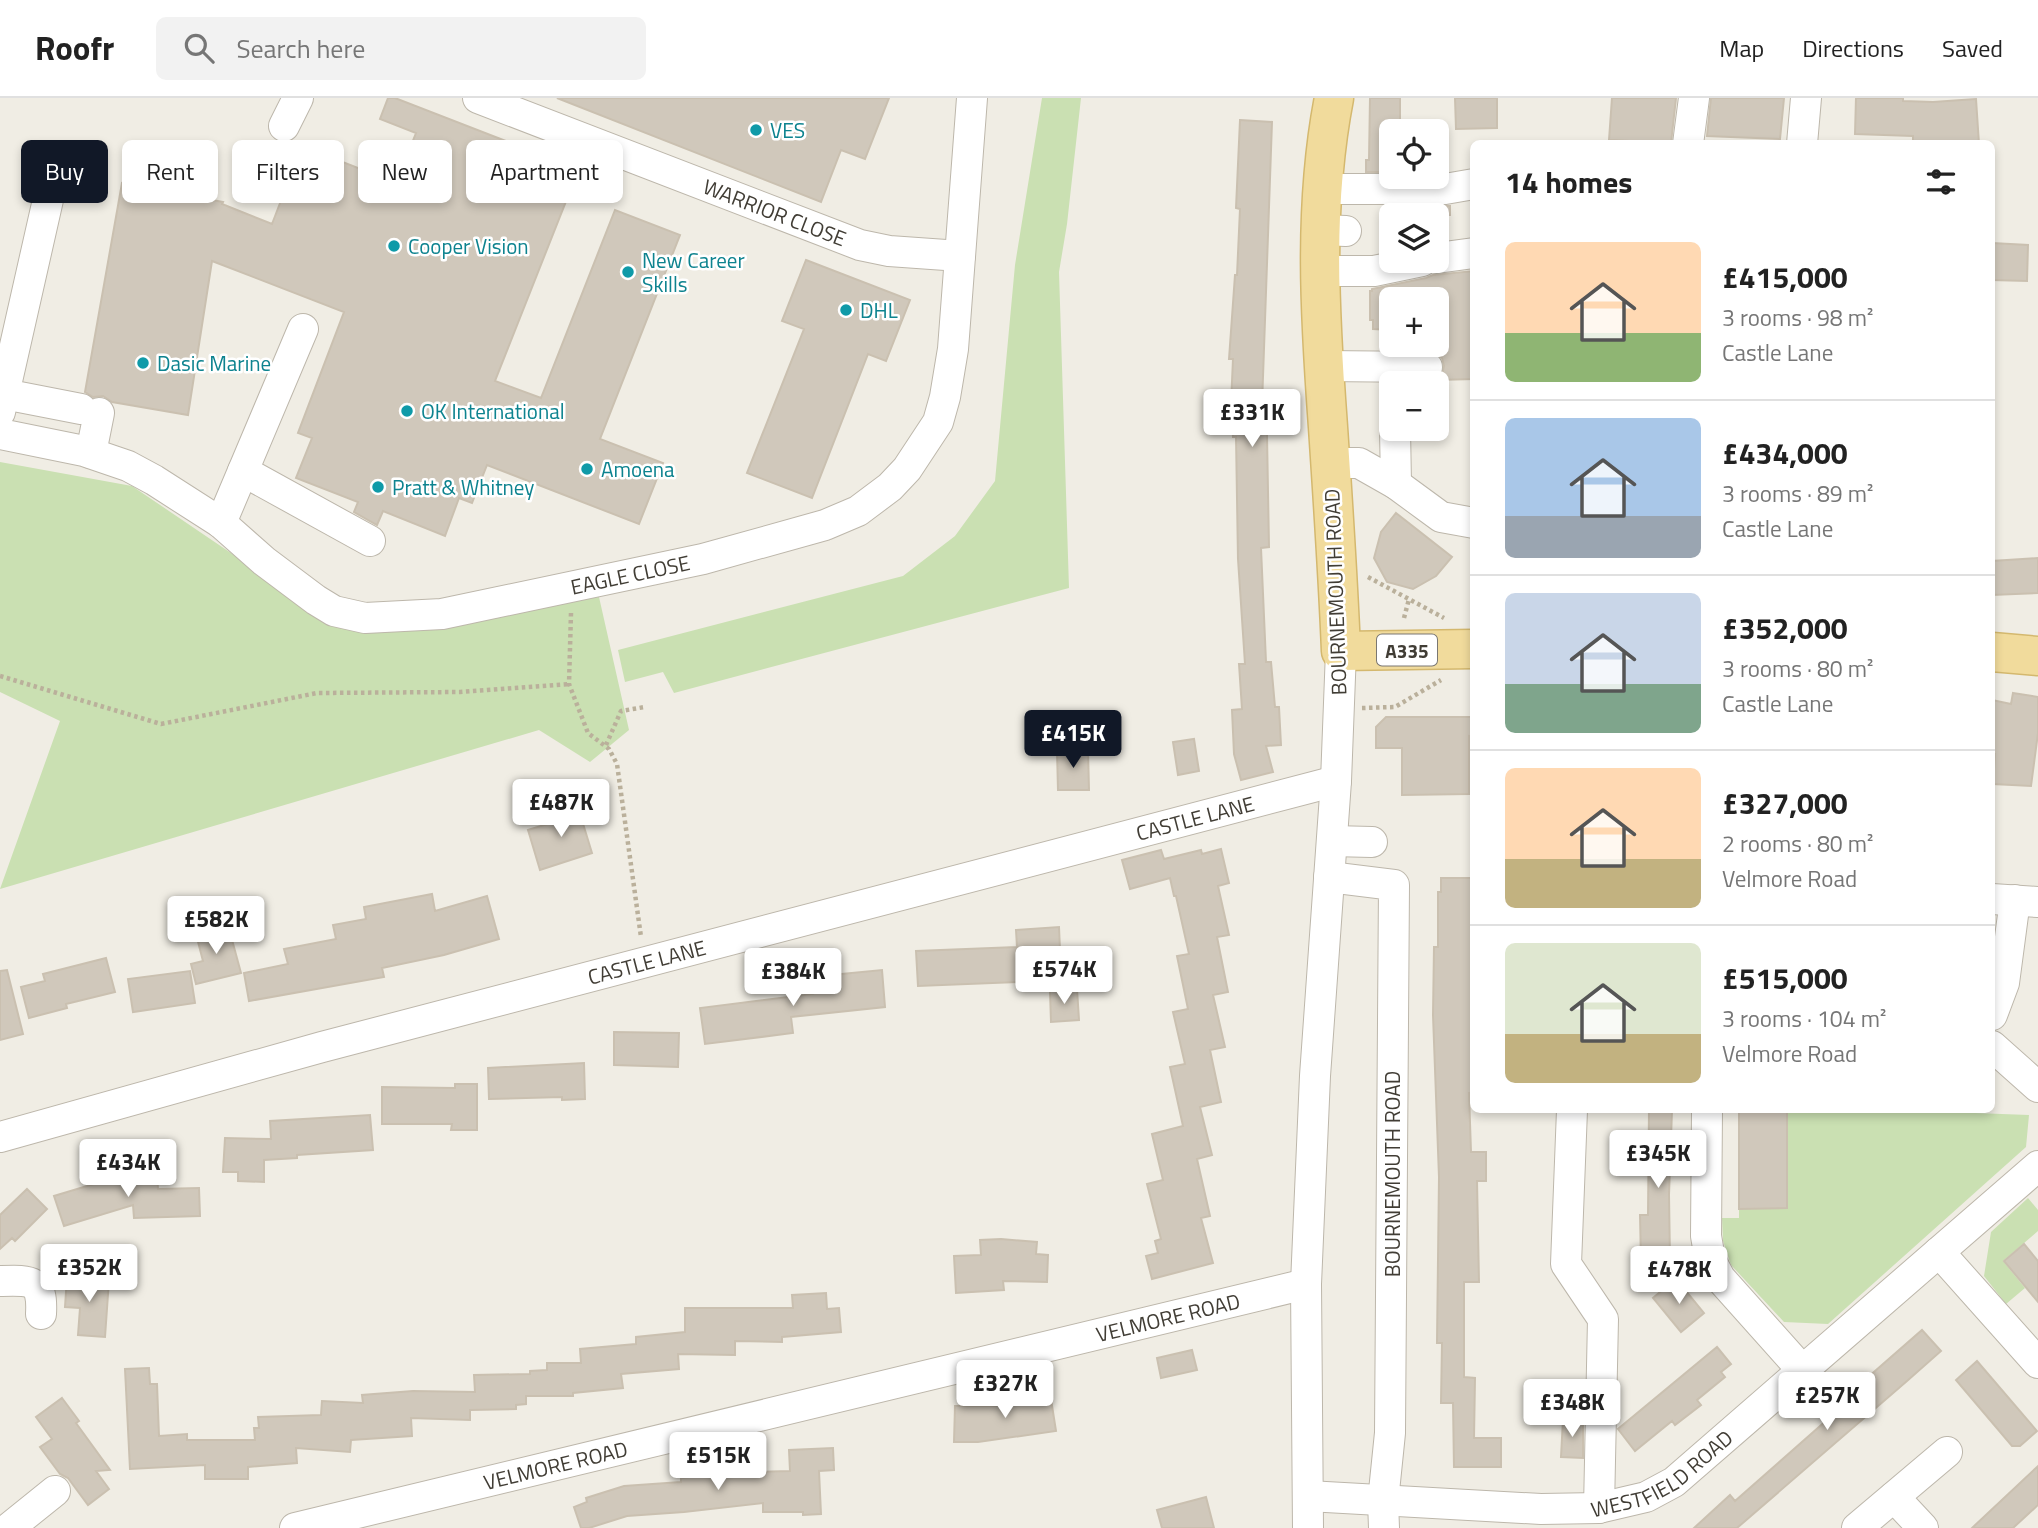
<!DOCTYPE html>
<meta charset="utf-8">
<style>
body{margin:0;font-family:"Titillium Web",sans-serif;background:#f2f2f2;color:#222;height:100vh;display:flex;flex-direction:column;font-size:26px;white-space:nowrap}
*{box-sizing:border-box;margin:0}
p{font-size:23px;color:#767676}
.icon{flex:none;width:38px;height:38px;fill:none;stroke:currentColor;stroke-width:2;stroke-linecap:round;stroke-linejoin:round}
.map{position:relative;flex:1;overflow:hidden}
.details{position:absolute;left:1470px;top:42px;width:525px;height:973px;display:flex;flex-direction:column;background:#fff;border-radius:10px;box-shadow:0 4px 10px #0003}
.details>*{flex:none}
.guide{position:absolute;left:21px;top:42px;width:665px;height:63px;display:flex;gap:14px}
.buttons{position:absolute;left:1379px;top:21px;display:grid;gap:14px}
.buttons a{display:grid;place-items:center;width:70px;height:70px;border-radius:10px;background:#fff;box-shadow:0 4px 10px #0003;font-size:35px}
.price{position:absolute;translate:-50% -60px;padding:0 16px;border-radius:7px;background:#fff;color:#222;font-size:23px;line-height:46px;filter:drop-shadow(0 2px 4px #0008)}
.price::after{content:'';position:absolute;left:50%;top:42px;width:21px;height:16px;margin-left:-10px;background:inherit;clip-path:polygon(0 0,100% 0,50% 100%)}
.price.active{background:#111827;color:#fff}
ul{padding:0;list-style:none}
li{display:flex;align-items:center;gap:21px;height:175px;padding:0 35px}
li+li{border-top:2px solid #e0e0e0}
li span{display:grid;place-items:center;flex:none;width:196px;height:140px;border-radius:10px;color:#555}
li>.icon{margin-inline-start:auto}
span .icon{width:84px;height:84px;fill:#fffc;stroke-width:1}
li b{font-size:30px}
h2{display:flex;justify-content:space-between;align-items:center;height:84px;padding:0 35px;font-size:30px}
.pill{padding:0 24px;border-radius:10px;background:#fff;box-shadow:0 4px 10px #0003;font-size:24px;line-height:63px}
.pill.active{background:#111827;color:#fff}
header{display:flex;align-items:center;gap:42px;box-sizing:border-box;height:98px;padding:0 35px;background:#fff;border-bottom:2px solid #e0e0e0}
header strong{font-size:33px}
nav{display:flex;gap:38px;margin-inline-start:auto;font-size:24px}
.search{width:490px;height:63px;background:#f2f2f2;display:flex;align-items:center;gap:18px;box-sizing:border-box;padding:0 24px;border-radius:10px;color:#767676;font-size:26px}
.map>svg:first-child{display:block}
</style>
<header>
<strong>Roofr</strong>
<div class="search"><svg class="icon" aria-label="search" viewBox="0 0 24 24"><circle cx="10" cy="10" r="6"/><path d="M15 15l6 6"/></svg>Search here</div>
<nav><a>Map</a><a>Directions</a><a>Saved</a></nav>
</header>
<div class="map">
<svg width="2038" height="1430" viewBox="0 0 2038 1430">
<rect width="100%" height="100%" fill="#f0ede4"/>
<path fill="#cae0b2" d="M1042,0h39l-14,126 -8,48 10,316 -395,105 -11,-21 -38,10 -7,-32 285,-74 52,-40 40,-55 20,-216z
M0,364l132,24 136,92 124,51 207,-32 30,133 -39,32 -51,-32 -539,159 60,-168 -60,-29z
M1794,1012h181v3l54,2 -3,32 -198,177 -44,-2 -53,-57 -8,-24 -1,-23h17v-9l48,-1v-97z
M2028,1100l10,12v21l-35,30 22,27 -19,16 -22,-28 7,-44z"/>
<path fill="#d0c8bb" stroke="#cac0b0" stroke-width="2" d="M388,0h7l157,61 -3,7 27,10 -81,205 46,17 74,-188 65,25 -80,204 63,24 -24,61 -152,-59 -15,38 -13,-5 -14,38 -62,-25 -6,14 -23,-13 4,-10 -62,-24 16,-40 -14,-5 46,-121 -132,-51 -24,154 -76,-13 -9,-6 -10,1 -8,-5 37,-209 101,19 -1,2 50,20 30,-78 94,37 20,-50 -36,-14z
M557,0h332l-24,61 -24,-9 -20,52z
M1370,0h30v33h-9v41h-25v-12h3z
M1455,0h42v30l-41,1z
M1612,0h64l-5,45 -62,-3z
M1711,0h73l-4,41 -73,-3z
M1856,0h47v3l30,1 43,-3 3,45h-66v-8l-58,-2z
M1240,22l32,2 -10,283h3l2,30 2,112 -8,1 5,114h5l4,45h4l2,38 -15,1 7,26 -32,8 -7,-26 -2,-44 10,-1 -3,-45h6l-7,-105 -2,-122h-3l-2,-33 2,-45h-4l6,-84h2l3,-66 -4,-1z
M1406,108h44v9h-44z
M1992,145l36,2 -1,36 -35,-1z
M806,162l104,40 -24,61 -18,-7 -56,144 -65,-25 57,-144 -22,-8z
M1474,173v108l-36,1 4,-5 2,-9 -2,-8 -7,-6 2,-53h-46v31l-18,-1v-9h-3v-29h2v-2l54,-11 7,-3z
M1396,415l56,44 -16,19 -23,13 -26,-7 -13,-24 7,-26z
M2038,460v35l-46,2v-34z
M2013,595l25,4v36l-7,53 -38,-2 2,-30h-3v-54l19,4z
M1386,619h88v20l-5,-1v58l-67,1v-47h-26v-21z
M1194,641l5,32 -21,4 -5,-33z
M1088,652l1,40h-31l-1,-39z
M577,706l15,49 -52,17 -12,-40 26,-8 -3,-10z
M1221,751l8,34 -11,3 11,49 -12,2 11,55 -15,3 12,52 -15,3 11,52 -21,5 12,48 -15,4 13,57 -9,2 12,45 -61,16 -6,-23 12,-3 -3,-12 6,-2 -14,-55 16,-4 -11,-46 31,-8 -13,-59 15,-3 -12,-52 15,-3 -11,-53 12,-2 -13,-58h-2l-4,-18 -40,11 -8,-29 39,-10 3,9 37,-9 1,4z
M1441,780h33v178l-2,37h-3l2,59h15v29h-9l2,101h-15v95l11,1 -1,60h27v29h-47l-1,-64h-12l1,-60h-5l2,-166 -6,-162 1,-68h4v-55h3z
M432,796l3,17 52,-15 12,43 -55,16 -62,13 2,9 -135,24 -5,-28 44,-9 -4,-15 52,-10 -3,-14 33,-6 -2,-12z
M228,827l13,48 -45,11 -5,-20 12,-3 -7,-27z
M1059,829l1,23 -10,1 2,35 -32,2 -1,-6 -101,4 -2,-35 101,-4 -1,-17z
M106,860l9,34 -49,12 1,4 -38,10 -8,-31 24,-6 -2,-7z
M7,872l16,64 -23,6v-69z
M882,872l3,37 -94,10 2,16 -88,11 -5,-36 113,-14 -2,-17z
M190,873l5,32 -62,9 -5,-33z
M1077,891l2,31 -28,2 -1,-31z
M614,934l65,1 -1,34 -64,-2z
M584,965l1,36 -23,1v-3l-73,2 -1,-31z
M455,986h22v46h-26l1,-6h-70v-37l73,1z
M1649,1012h23l-3,85 1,65 -29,1 -1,-46h8z
M1754,1012l33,1v97l-48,1v-97l15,-1z
M370,1017l3,35 -76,5v3l-33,2v22l-26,-1v-9h-15l2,-34 46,1 -1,-18z
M157,1075l1,16 41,-1 1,28 -66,2 -1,-13 -69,21 -10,-30 73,-22z
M27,1091l20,20 -32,32 -3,-3 -12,11v-34z
M1001,1141l36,3 -1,12 12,1 -1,27 -44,-1 1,9 -48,3 -2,-37 27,-1 -1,-15z
M2024,1146l14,17v41l-34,-41z
M67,1179l42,3 -4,57 -27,-2 2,-27 -15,-1z
M1676,1181l28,34 -23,19 -28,-34z
M826,1195l1,16 12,-1 2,24 -59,5v5l-47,-1v14l-57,-1 1,15 -58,5 2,14 -50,5v3h-47v8l-10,1v4l-46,1v10l-59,-2 1,18 -61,4 -1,12 -54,-4 1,15 -49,4v12h-43v-14l-75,4 -5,-100 24,-1 1,16h7l2,52 28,-2v6h68l-1,-12h5l-1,-11 63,-2 1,-14 41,2 -1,-8 51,-4 62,1 -1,-17 56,-1v-3l17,-1v-7h34l-1,-14 56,-5v-7l49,-5v-24h108l-1,-13z
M1922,1232l19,21 -34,30 -170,147h-43l36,-33 5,6 110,-97 -3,-4z
M1717,1249l14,17 -10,8 4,5 -28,23 4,5 -26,20 -3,-4 -37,30 -17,-22z
M1192,1252l5,20 -36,8 -4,-20z
M1977,1263l60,70 -17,15h-8l-56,-66z
M1050,1295l6,38 -78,11h-24l1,-36h50l-1,-4 10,-1v-3z
M62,1300l17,23 -3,2 34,47 -14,1 13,18 -21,16 -20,-27 -8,-4 -20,-27 12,-8 -16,-22z
M1563,1321l20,1v38l-22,-1z
M833,1350l1,22 -15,1 2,43 -18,1v-3h-40v-9l-79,9 -57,4 -38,12h-8l-7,-21 13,-5 -1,-4 38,-12 57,-4v-4l40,-5 69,-2 -1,-21z
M2038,1368v39l-25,23h-41z
M1206,1399l8,31h-52l-5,-18z"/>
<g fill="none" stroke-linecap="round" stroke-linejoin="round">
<defs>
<g id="minor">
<path id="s1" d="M478,0l382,147 29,6 71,5"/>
<path d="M284,28l14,-28"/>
<path d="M1688,46l6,-46"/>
<path d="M1802,46l4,-46"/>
<path d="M1322,91h123l29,-5"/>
<path d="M1321,132l25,1"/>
<path d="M1437,160l37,-5"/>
<path d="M1321,173h53l48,-10"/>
<path d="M1324,268l103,1"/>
<path d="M4,296l77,15"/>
<path d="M0,314l52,-230"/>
<path d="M1395,331l1,55"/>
<path id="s2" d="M0,336l84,17 44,15 26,14 67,43 43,38 52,39 18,11 31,7 77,-4 261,-55 122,-34 33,-14 32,-24 17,-18 31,-47 7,-25 8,-48 19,-251"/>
<path d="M91,355l8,-40"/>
<path d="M1330,365h29l37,21 45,33 33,6"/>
<path d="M243,373l127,70"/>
<path d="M221,425l82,-194"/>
<path d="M1332,743l40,1"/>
<path d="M1329,779l65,8 -4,548 -7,68 1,27"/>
<path d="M1992,801l46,3"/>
<path d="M1992,917l12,-32 11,-83"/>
<path d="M1992,948l46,41"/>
<path d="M1572,1012l-6,154 37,55 -4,189"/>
<path d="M1707,1012l-1,126 4,23 10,19 83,93"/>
<path id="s3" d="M0,1039l322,-90 1014,-266"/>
<path d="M1939,1154l99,111"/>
<path d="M0,1183c31,-1 43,-2 41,33"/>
<path id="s4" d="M1308,1398l233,13 58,-1 47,-11 28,-15 364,-316"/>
<path d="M1894,1399l29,31"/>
<path d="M9,1430l46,-37"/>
<path id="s5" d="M295,1430l1011,-244"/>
<path d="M1308,1430l-2,-244 9,-208 21,-295 5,-130"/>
<path d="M1857,1430l90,-76"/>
</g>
<path id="major" d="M1334,0c-21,108 -14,220 -6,329 5,75 10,149 13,224l133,-2
M1992,554l46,4"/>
</defs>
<use href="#minor" stroke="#bdb7ab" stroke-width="32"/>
<use href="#major" stroke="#d4b86e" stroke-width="41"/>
<path stroke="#bab09b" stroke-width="4.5" stroke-dasharray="3.5 3.5" stroke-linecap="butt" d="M1368,479l76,41
M571,515l-2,71 19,49 21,16 8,15 24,173
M1404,520l5,-19
M0,578l161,48 156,-31 143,-1 109,-8
M1362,610l33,-1 46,-27
M606,647l15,-34 24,-4"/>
<use href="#minor" stroke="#fff" stroke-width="30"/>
<use href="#major" stroke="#f1db9c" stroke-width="38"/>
</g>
<g fill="#0f9aa8" stroke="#fff" stroke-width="2.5">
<circle cx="756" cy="32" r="7"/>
<circle cx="394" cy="148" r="7"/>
<circle cx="628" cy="174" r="7"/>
<circle cx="846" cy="212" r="7"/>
<circle cx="143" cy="265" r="7"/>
<circle cx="407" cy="313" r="7"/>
<circle cx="587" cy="371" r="7"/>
<circle cx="378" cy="389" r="7"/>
</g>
<g text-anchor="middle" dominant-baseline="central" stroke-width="5" stroke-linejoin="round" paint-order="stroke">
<rect fill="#fff" stroke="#7a7772" stroke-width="2" x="1377" y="536.5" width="60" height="31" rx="5"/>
<g font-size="19" font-weight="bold" fill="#413d35">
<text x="1407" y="552">A335</text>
</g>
<g font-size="21" fill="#0d838f" stroke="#fff" text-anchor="start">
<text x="770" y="32">VES</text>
<text x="408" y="148">Cooper Vision</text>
<text x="642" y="162">New Career<tspan x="642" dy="24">Skills</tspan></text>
<text x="860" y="212">DHL</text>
<text x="157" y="265">Dasic Marine</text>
<text x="421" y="313">OK International</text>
<text x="601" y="371">Amoena</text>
<text x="392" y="389">Pratt &amp; Whitney</text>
</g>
<g font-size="21" fill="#413d35" stroke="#fff">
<text stroke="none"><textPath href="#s1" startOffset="318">WARRIOR CLOSE</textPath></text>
<text stroke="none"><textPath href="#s2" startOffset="686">EAGLE CLOSE</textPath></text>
<text transform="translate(1335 494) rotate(-92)">BOURNEMOUTH ROAD</text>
<text stroke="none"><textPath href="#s3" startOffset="1237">CASTLE LANE</textPath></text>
<text stroke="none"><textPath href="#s3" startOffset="670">CASTLE LANE</textPath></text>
<text transform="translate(1392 1076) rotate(-90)">BOURNEMOUTH ROAD</text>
<text stroke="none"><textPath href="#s5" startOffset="898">VELMORE ROAD</textPath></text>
<text stroke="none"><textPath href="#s5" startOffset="268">VELMORE ROAD</textPath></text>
<text stroke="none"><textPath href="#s4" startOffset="364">WESTFIELD ROAD</textPath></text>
</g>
</g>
</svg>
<div class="buttons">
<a><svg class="icon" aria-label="locate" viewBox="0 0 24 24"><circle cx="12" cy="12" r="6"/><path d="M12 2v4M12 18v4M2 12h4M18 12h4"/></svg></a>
<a><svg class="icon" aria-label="layers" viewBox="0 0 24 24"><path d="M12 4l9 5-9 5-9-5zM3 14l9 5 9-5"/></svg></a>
<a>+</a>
<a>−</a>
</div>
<b class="price" style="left:1252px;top:351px">£331K</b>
<b class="price active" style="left:1073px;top:672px">£415K</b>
<b class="price" style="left:561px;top:741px">£487K</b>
<b class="price" style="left:216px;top:858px">£582K</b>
<b class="price" style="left:1064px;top:908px">£574K</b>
<b class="price" style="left:793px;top:910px">£384K</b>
<b class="price" style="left:1658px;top:1092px">£345K</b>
<b class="price" style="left:128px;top:1101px">£434K</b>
<b class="price" style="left:89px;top:1206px">£352K</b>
<b class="price" style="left:1679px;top:1208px">£478K</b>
<b class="price" style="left:1005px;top:1322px">£327K</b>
<b class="price" style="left:1827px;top:1334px">£257K</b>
<b class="price" style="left:1572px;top:1341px">£348K</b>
<b class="price" style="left:718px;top:1394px">£515K</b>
<div class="guide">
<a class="pill active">Buy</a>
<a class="pill">Rent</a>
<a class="pill">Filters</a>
<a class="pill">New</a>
<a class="pill">Apartment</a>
</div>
<section class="details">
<h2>14 homes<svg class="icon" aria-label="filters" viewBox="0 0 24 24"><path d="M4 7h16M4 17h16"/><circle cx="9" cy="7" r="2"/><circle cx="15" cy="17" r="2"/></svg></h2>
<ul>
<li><span style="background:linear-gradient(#ffd9b3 65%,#8fb573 0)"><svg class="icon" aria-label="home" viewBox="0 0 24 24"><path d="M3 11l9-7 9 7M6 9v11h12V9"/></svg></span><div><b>£415,000</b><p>3 rooms · 98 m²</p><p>Castle Lane</p></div></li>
<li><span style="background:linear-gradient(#a9c7e8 70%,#9aa5b1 0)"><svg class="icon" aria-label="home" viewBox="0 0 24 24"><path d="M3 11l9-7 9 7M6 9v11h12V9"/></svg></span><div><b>£434,000</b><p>3 rooms · 89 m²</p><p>Castle Lane</p></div></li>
<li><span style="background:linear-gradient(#c9d6e8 65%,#7fa58c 0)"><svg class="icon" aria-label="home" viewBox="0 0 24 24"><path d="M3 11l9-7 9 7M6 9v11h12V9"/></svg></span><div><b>£352,000</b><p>3 rooms · 80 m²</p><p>Castle Lane</p></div></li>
<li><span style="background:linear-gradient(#ffd9b3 65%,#c2b280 0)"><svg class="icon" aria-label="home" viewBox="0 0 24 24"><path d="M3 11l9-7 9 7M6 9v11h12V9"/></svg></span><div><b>£327,000</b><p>2 rooms · 80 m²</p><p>Velmore Road</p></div></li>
<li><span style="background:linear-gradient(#dfe7d0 65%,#c2b280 0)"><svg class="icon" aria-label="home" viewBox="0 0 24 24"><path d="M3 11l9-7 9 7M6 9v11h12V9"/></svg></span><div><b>£515,000</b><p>3 rooms · 104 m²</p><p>Velmore Road</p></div></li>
</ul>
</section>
</div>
